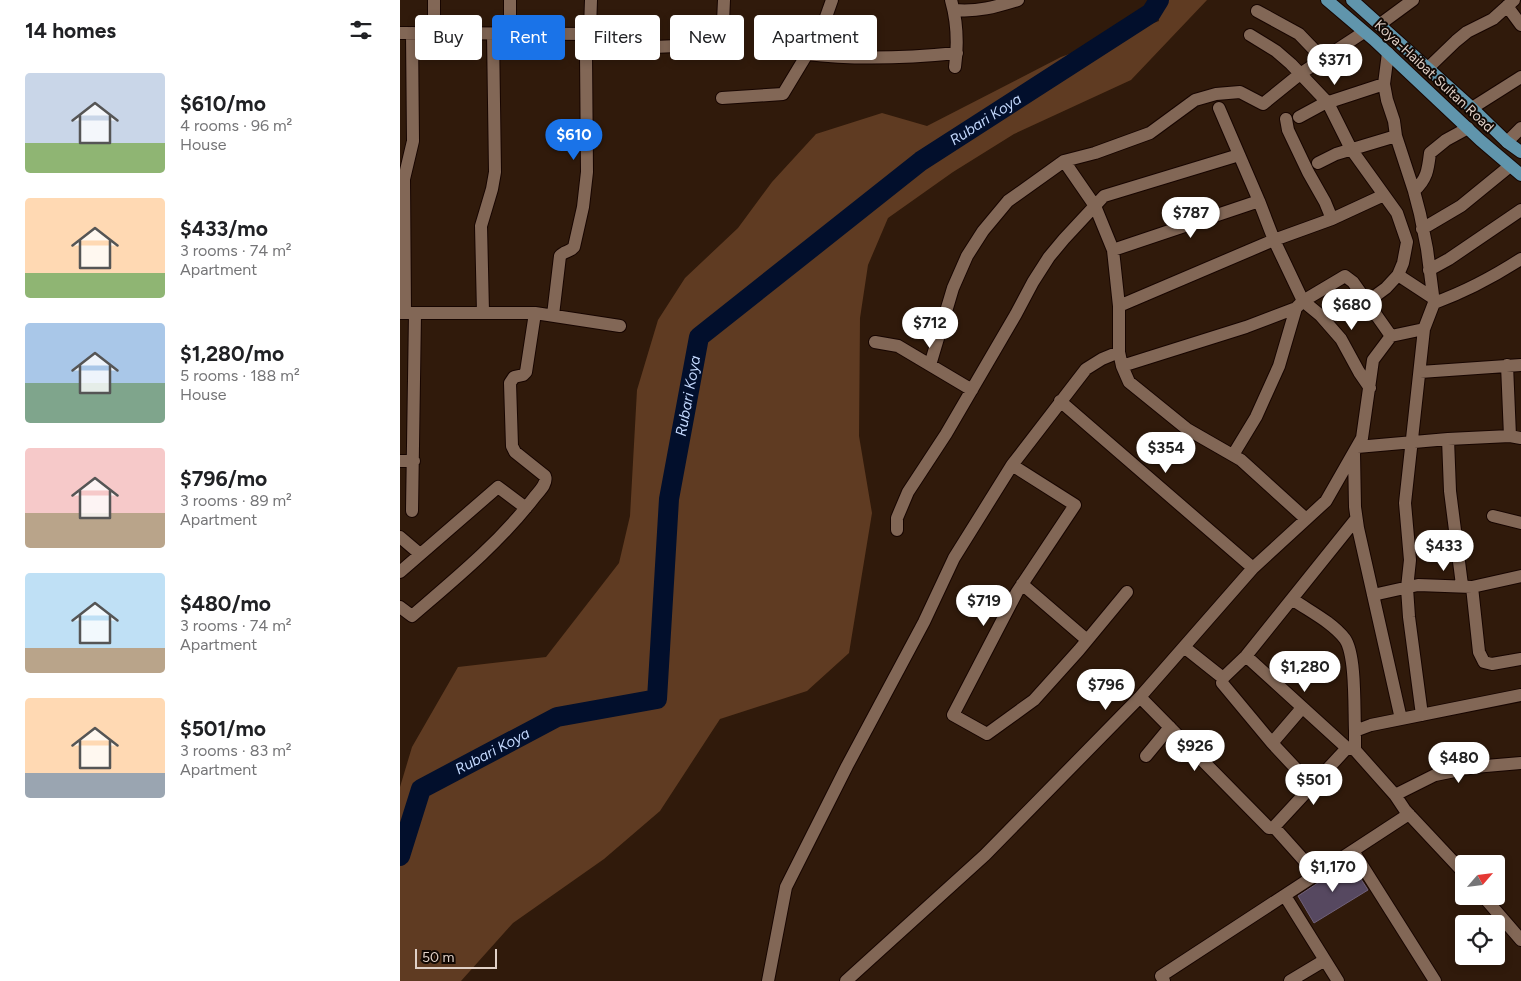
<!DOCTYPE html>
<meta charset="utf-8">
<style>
body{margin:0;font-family:Figtree,sans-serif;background:#f2f2f2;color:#202124;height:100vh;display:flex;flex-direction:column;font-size:19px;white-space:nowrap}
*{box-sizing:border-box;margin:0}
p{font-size:16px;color:#757577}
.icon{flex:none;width:28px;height:28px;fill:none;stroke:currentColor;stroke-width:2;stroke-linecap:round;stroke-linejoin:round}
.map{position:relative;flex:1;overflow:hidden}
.sheet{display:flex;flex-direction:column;background:#fff;width:400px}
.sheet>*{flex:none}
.hud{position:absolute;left:15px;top:15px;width:475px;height:45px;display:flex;gap:10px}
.needle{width:32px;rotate:62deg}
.buttons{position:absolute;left:1055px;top:855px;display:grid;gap:10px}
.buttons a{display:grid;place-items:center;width:50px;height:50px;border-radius:5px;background:#fff;box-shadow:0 2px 8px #0003;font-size:25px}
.scale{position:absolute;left:15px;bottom:12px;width:82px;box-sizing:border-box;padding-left:5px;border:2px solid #e0d0c7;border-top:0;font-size:14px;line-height:18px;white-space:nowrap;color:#e0d0c7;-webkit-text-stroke:4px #110803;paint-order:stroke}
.price{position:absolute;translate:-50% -42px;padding:0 11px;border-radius:18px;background:#fff;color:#222;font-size:16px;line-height:32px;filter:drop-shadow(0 1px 2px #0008)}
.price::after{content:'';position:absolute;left:50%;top:30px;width:15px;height:11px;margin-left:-8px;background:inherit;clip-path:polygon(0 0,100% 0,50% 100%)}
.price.active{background:#1a73e8;color:#fff}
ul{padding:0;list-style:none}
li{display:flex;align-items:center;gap:15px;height:125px;padding:0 25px}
li span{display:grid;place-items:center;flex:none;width:140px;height:100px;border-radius:5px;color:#555}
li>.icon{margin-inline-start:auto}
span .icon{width:60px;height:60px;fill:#fffc;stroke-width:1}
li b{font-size:21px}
h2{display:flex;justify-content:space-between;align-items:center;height:60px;padding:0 25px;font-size:21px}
.tag{padding:0 18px;border-radius:5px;background:#fff;box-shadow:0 2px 8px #0003;font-size:18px;line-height:45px}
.tag.active{background:#1a73e8;color:#fff}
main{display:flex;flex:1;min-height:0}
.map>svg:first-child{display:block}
</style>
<main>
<section class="sheet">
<h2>14 homes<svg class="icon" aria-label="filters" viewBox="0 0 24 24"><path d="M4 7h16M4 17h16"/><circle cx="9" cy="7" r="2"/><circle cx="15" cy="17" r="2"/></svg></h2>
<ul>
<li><span style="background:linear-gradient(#c9d6e8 70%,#8fb573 0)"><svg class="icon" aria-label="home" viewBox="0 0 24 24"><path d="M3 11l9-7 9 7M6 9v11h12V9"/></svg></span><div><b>$610/mo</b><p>4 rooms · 96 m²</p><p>House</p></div></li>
<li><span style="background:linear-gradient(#ffd9b3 75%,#8fb573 0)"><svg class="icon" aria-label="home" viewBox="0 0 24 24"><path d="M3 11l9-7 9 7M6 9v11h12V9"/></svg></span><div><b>$433/mo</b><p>3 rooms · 74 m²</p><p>Apartment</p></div></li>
<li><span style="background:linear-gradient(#a9c7e8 60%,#7fa58c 0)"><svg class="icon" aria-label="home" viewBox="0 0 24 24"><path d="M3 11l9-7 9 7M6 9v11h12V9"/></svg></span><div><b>$1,280/mo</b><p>5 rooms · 188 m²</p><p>House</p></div></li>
<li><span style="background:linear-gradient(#f6c9c9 65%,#b9a48a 0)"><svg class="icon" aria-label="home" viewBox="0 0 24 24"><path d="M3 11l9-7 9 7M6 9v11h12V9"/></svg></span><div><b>$796/mo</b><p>3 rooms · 89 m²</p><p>Apartment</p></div></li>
<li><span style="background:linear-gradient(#bfe0f5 75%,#b9a48a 0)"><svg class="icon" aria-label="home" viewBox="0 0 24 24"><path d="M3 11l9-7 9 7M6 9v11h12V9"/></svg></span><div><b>$480/mo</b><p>3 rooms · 74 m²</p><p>Apartment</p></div></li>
<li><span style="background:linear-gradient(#ffd9b3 75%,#9aa5b1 0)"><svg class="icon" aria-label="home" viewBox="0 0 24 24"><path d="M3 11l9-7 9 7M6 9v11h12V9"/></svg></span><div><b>$501/mo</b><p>3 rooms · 83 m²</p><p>Apartment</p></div></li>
</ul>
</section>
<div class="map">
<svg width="1121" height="981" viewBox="0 0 1121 981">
<rect width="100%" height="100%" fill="#301a0b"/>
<path fill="#5f3b22" d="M756,0h51l-76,80 -117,54 -61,38 -65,46 -20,47 -8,53 -1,118 13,77 -23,140 -42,38 -87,28 -60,92 -56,48 -91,64 -52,58h-61v-194l12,-40 46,-80 88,-10 73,-94 11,-47 7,-126 21,-70 27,-42 53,-50 34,-46 44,-48 66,-21 45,13 134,-69 98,-36z"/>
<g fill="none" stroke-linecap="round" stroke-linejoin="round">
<path stroke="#020f2c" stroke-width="20" id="s1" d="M0,856l21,-67 136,-72 100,-18 12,-200 30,-162 222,-176 230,-148 8,-13"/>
</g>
<path fill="#564860" stroke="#70617a" d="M950,862l18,28 -54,33 -16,-27z"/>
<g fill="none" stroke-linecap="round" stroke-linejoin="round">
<defs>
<path id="minor" d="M551,0c6,21 7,45 4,67
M1107,6l14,19
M554,10c25,2 41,-3 64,-10
M857,11l42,23 24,25
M979,25l34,-25
M0,33l190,1
M34,33v-33
M110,34v-34
M850,35l26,16 15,13 37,39 23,46 46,64 10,29 -4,21 -5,12 35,23
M186,50l136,-6 2,-44
M407,54c50,6 100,4 150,-1
M1028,68l28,-27 11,-9 26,-13 21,-19
M322,98l61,-4 38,-63 11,-31
M819,108l40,93 15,39 29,61 17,14 21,24 18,33 11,16
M1072,108l49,-31
M899,117l24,-13 61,-20
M886,119l2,11 20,42 17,30 7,17
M1107,142l14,-14
M664,161l31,45 18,44 6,56v46l3,14 7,16 58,47 54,31 65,59
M918,163l18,-9 60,-18
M1014,191c13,-12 14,-21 16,-38l16,-13 22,-12
M1022,229l39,-23 49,-40
M713,250l146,-49
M1029,270l20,-11 72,-49
M967,302l19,-14 12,-13
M1034,303c31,-11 59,-26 87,-44
M719,306l155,-66 58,-21 52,-24
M83,312l-2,-86 11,-37 3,-17 -2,-138
M0,313h135l85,13
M5,313l-1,-134 9,-38 -1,-108
M153,315l7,-59c4,-5 10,-4 14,-9l9,-40 4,-35 -1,-118 4,-25 1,-29
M475,342l23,4 74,44
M530,365l23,-77 14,-32 16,-25 25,-30 56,-40 31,-8 55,-20 45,-33 21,-6 24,-2 23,12 37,-30 64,-42
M1107,365l3,71
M722,366l124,-39 50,-19 7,-7 42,-25 8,6 38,54
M1020,372l101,-7
M660,401l193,167
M1048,439l2,52 12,94
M957,447l91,-8 62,-3 11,2
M954,453l1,54 3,21 43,191
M833,455l23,-38 23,-51 17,-58
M0,461h14
M612,465l63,40 -58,87 -64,123 34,19 47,-34 45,-50 48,-58
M12,511l3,-197
M1093,516l28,7
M497,530v-12l11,-26 38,-58 70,-120 17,-32 16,-25 15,-18 40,-43 135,-41
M0,537l20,17
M0,572l98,-85 28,21
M622,584l65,56
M1072,587l7,65 5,10 8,2 29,-5
M973,595l45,-10 54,2 49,-11
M892,599c17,12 40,23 53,40 11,16 9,69 10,92
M0,607l12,9c43,-37 86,-72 121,-117 5,-7 15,-15 12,-23l-30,-24 -3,-6 -2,-63 4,-6 9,-2 3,-3 9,-59
M784,647l39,31
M846,656l101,92
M740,697l129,131 5,-1 73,-79 8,2 40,45 10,15 59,63
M1022,715l-13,-98 -2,-29 3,-28 -5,-57 19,-174
M872,743l30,-35
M955,750v-19l16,-6 150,-30
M746,756l24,-29
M913,787l-41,-44 -50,-60 1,-5 23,-22 110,-137
M995,795l40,-20 39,-8 47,-4
M874,827l43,48
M953,851l82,130
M885,896l53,85
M1083,896l38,44
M368,981l18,-94 61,-121 77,-144 30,-64 58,-93 74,-96 16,-10 17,-7
M446,981l139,-126 155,-158 113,-129 73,-67 36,-63 11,-78 18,-24 33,-7 10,-26 -7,-54 -7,-35 -6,-23 -18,-55 -2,-15 -7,-21 -3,-16 4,-31
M764,981l-3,-5 248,-162
M890,981l35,-21"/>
<path id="major" d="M927,0l47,40 106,100 41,35
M952,0l120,108 35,34 14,10"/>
</defs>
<use href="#minor" stroke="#170500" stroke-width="14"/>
<use href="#major" stroke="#170500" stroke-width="14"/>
<use href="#minor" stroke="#826756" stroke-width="12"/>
<use href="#major" stroke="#6095ac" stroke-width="12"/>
</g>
<g text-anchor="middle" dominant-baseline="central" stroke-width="4" stroke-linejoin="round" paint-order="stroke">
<g font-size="14" fill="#e0d0c7" stroke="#110803">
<text transform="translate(1034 76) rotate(43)">Koya-Haibat Sultan Road</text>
</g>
<g font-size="15" font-style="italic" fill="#c2d7fc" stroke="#110803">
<text stroke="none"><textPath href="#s1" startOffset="1051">Rubari Koya</textPath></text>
<text stroke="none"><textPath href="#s1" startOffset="631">Rubari Koya</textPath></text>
<text stroke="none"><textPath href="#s1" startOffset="151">Rubari Koya</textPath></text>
</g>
</g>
</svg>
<div class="buttons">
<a><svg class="needle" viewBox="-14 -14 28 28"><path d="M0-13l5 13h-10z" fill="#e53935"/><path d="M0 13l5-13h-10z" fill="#757577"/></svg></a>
<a><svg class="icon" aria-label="locate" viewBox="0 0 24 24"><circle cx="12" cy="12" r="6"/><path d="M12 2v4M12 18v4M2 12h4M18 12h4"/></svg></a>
</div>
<div class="scale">50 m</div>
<b class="price" style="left:935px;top:86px">$371</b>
<b class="price active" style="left:174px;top:161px">$610</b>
<b class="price" style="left:791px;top:239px">$787</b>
<b class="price" style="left:952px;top:331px">$680</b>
<b class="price" style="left:530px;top:349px">$712</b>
<b class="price" style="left:766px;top:474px">$354</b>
<b class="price" style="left:1044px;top:572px">$433</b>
<b class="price" style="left:584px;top:627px">$719</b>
<b class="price" style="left:905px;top:693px">$1,280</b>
<b class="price" style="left:706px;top:711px">$796</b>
<b class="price" style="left:795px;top:772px">$926</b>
<b class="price" style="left:1059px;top:784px">$480</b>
<b class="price" style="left:914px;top:806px">$501</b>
<b class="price" style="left:933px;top:893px">$1,170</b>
<div class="hud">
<a class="tag">Buy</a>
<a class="tag active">Rent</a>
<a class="tag">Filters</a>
<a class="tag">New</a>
<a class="tag">Apartment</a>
</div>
</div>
</main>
